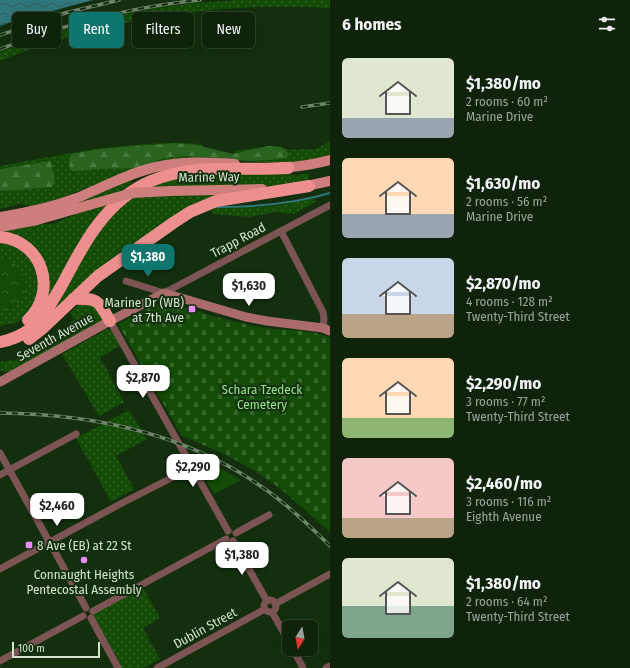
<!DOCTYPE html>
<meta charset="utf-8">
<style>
body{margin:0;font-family:"Fira Sans Condensed",sans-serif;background:#1c2f18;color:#f1f3f6;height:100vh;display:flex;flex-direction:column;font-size:15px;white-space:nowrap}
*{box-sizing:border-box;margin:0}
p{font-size:13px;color:#9ba49c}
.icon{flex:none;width:22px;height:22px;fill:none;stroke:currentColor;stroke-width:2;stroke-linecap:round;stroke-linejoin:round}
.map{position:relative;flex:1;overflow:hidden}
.drawer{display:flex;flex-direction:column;background:#0e230a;width:300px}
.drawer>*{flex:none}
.top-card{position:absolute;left:12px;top:12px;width:258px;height:36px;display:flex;gap:8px}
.needle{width:26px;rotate:191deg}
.controls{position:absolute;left:282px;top:620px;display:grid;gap:8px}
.controls a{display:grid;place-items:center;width:36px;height:36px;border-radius:6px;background:#0e230a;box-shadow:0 4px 16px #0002,0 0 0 1px #2e402b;font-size:20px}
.scale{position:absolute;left:12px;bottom:10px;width:88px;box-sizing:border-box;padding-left:4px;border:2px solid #d2e3ce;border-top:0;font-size:11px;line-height:14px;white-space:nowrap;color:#d2e3ce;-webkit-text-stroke:3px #132f0e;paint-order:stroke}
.price{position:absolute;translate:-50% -34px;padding:0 9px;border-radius:8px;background:#fff;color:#222;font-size:13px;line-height:26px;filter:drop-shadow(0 1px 2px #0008)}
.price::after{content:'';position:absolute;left:50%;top:24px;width:12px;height:9px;margin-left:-6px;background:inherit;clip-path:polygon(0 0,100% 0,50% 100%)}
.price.current{background:#0f766e;color:#fff}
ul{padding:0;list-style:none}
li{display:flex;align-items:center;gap:12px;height:100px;padding:0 12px}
li span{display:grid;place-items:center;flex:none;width:112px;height:80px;border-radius:6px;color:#555}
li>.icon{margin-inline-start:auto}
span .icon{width:48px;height:48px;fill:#fffc;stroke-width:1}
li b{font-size:17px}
h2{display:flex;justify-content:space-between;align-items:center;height:48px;padding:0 12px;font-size:17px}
.pill{padding:0 14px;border-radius:6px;background:#0e230a;box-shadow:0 4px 16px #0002,0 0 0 1px #2e402b;font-size:14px;line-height:36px}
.pill.current{background:#0f766e;color:#fff}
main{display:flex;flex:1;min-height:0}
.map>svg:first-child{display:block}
</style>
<main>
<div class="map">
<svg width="330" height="668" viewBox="0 0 330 668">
<defs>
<pattern id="grass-dots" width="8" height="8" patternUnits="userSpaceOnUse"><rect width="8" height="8" fill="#134b07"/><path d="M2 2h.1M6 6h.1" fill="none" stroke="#34652a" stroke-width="1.8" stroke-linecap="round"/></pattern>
<pattern id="forest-firs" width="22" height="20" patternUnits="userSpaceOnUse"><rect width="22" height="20" fill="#2b6320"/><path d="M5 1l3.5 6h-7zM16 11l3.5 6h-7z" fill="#49793f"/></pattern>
<pattern id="cemetery-stones" width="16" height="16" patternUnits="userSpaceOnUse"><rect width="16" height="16" fill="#134b07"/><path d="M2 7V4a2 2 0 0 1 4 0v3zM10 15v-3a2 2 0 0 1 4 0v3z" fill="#34652a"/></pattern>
<pattern id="park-crowns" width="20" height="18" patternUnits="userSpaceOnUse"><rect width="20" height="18" fill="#134b07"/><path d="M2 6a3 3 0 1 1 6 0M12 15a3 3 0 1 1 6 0" fill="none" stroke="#34652a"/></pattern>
<pattern id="water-waves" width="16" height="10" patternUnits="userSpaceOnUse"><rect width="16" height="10" fill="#31767a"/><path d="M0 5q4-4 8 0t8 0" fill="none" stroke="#385d5c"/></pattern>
</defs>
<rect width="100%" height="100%" fill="#132f0e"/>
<path fill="url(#grass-dots)" d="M235,0h95v8c-30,-1 -61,-2 -91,0 -82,5 -163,22 -239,53v-9c57,-23 119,-39 180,-47 18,-3 37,-3 55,-5z
M330,141v14l-32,7 -17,1 -85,-5 -109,30 -27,10 -28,8 -13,-2 -19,5v-43c67,-12 134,-27 202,-22v3l31,7 2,-1 -1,-2 35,-5 12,1 7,3 19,-1 7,1z
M262,173l35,2 12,-2v7l-20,4 -24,2 -42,9 -177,125 52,-91 37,-35 43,-18z
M130,179l2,1v3l-8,7 -78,113v-37l-46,-35 39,-7h14l32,-14 -85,13v-3z
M313,198l2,4 -21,12 -19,-2 -25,5 -37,-3 -4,-6 67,-2z
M0,242l8,2 16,7 12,17 4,18 -11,27 -14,11h-8l-7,3v-16l7,-1 -7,-43z
M79,304h14l11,16 -96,53 -8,-3v-8l15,-2 6,-3 38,-23 15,-15 -4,-6z
M107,329l4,1 9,16 -20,11 24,45 -25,14 -37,-62z
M129,410l18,29 -31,17 18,33 -23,13 -35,-64z
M142,586l18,32 -17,10 17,31 -17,9h-22l-30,-54z"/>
<path fill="url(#forest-firs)" d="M175,143l21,2 37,9 36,-8 12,1 9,8 -8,4 -31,2 -63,-5 -24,2 -26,10 -42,1 -21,2 -5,-1 -1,-12 3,-4 29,-5z
M51,161l4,22 -3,4 -52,4v-22z"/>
<path fill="url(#cemetery-stones)" d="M164,301c32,10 63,20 96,26 22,4 49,1 70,11v194l-48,-42 -27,-19 -27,-15 -47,-21 -63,-111z"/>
<path fill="url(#park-crowns)" d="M0,254c21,8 40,37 15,53 -4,3 -10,3 -15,4z"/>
<path fill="#134b07" d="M192,456l11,3 38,21 -27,14z"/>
<path fill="url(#water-waves)" d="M0,0h93l-85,23 -8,3z"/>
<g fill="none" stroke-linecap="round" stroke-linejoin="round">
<path stroke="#31767a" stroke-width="2" d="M215,207c38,0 79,-3 115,-14"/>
<path stroke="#7b5453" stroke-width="7" d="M281,231l42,81 1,7 -1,9
M126,281l38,12 166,-88
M110,321l118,210
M0,453l86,155
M0,475l76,-41
M236,533l33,-18
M233,541l34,60
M0,569l122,-66 71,-36
M264 606a6 6 0 1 1 12 0a6 6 0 1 1-12 0Z
M275,604l55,-30
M93,611l133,-72
M272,612l17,30
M91,618l27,50
M293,649l10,19
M0,661l83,-45
M157,668l108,-59
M326,668l4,-2"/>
<path stroke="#a96c6b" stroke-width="9" d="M0,382l110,-61 54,-28 82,24 21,4 56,7 7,3"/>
<path stroke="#cd7e7d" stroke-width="10" d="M281,167c16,1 33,-3 49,-7
M302,187l28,-6
M170,191l92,-2
M0,217c26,-4 52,-10 77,-19 26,-11 52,-25 79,-31 26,-6 52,-5 79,-3
M0,227l37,-7 52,-15"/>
<path stroke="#ed8f8e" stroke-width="12" d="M0,237c43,4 58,54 28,83
M73,299c25,-1 25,1 37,22
M29,339l14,-11 55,-52 75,-53 17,-11 26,-11 93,-15
M0,342c11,-2 21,-6 30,-13 13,-10 21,-26 29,-39 13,-23 24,-47 40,-67 14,-18 31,-33 52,-42 43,-18 91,-10 137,-13"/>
<defs>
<path id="rail" d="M0,35l65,-22 54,-13
M0,49c65,-25 131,-42 200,-49
M302,107l28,-4
M0,413c91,1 185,20 262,74 25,17 47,38 68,59"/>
</defs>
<use href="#rail" stroke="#6e856a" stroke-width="3.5"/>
<use href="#rail" stroke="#132f0e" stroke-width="2" stroke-dasharray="6" stroke-linecap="butt"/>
<path stroke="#cd7e7d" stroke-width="10" d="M89,205l43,-12 38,-2"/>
</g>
<g fill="#ea8dfd" stroke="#132f0e" stroke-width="1.5">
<rect x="188" y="305" width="8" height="8" rx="2"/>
<rect x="25" y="541" width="8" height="8" rx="2"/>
<circle cx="84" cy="560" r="4"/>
</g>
<g text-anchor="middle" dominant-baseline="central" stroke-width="4" stroke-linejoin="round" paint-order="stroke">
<g font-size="13" fill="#d2e3ce" stroke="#132f0e">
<text transform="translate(209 177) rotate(-1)">Marine Way</text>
<text transform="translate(238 240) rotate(-28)">Trapp Road</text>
<text transform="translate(55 337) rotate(-29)">Seventh Avenue</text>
<text transform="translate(205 628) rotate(-29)">Dublin Street</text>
</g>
<g font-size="13" fill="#d2e3ce" stroke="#132f0e" text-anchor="end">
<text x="184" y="302">Marine Dr (WB)<tspan x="184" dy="15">at 7th Ave</tspan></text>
<text x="37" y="545" text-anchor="start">8 Ave (EB) at 22 St</text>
<text x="84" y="574" text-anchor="middle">Connaught Heights<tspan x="84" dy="15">Pentecostal Assembly</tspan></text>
</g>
<g font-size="13" fill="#96e388" stroke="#132f0e">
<text x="262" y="389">Schara Tzedeck<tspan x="262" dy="15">Cemetery</tspan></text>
</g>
</g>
</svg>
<div class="controls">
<a><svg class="needle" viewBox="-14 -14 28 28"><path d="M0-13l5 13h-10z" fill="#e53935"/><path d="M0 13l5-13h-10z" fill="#9ba49c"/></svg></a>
</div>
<div class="scale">100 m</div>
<b class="price current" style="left:148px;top:278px">$1,380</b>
<b class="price" style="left:249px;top:307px">$1,630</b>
<b class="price" style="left:143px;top:399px">$2,870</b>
<b class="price" style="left:193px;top:488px">$2,290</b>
<b class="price" style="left:57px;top:527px">$2,460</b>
<b class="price" style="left:242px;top:576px">$1,380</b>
<div class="top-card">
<a class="pill">Buy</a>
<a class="pill current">Rent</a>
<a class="pill">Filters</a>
<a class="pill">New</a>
</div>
</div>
<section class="drawer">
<h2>6 homes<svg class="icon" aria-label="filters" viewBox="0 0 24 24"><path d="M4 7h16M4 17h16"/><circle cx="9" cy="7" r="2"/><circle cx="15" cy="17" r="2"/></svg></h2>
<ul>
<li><span style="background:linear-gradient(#dfe7d0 75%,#9aa5b1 0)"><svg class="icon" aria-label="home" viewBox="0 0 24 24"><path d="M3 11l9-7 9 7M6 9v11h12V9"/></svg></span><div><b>$1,380/mo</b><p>2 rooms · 60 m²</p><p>Marine Drive</p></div></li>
<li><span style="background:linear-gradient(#ffd9b3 70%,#9aa5b1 0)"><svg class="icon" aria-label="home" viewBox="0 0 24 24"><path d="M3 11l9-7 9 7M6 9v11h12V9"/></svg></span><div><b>$1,630/mo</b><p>2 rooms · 56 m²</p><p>Marine Drive</p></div></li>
<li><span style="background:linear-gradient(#c9d6e8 70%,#b9a48a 0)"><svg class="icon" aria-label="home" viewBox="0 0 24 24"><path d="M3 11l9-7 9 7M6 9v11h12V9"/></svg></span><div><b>$2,870/mo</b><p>4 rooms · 128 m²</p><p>Twenty-Third Street</p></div></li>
<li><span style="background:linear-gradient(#ffd9b3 75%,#8fb573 0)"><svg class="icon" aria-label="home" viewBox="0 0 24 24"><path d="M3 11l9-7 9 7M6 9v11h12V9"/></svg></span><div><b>$2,290/mo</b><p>3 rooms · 77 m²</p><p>Twenty-Third Street</p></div></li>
<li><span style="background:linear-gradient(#f6c9c9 75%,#b9a48a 0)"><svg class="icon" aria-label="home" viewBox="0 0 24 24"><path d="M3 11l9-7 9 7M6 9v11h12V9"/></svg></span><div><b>$2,460/mo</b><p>3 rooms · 116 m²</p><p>Eighth Avenue</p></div></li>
<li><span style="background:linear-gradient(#dfe7d0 60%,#7fa58c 0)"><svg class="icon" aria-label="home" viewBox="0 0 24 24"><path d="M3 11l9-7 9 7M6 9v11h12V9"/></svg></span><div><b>$1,380/mo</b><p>2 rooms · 64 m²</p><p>Twenty-Third Street</p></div></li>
</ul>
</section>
</main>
